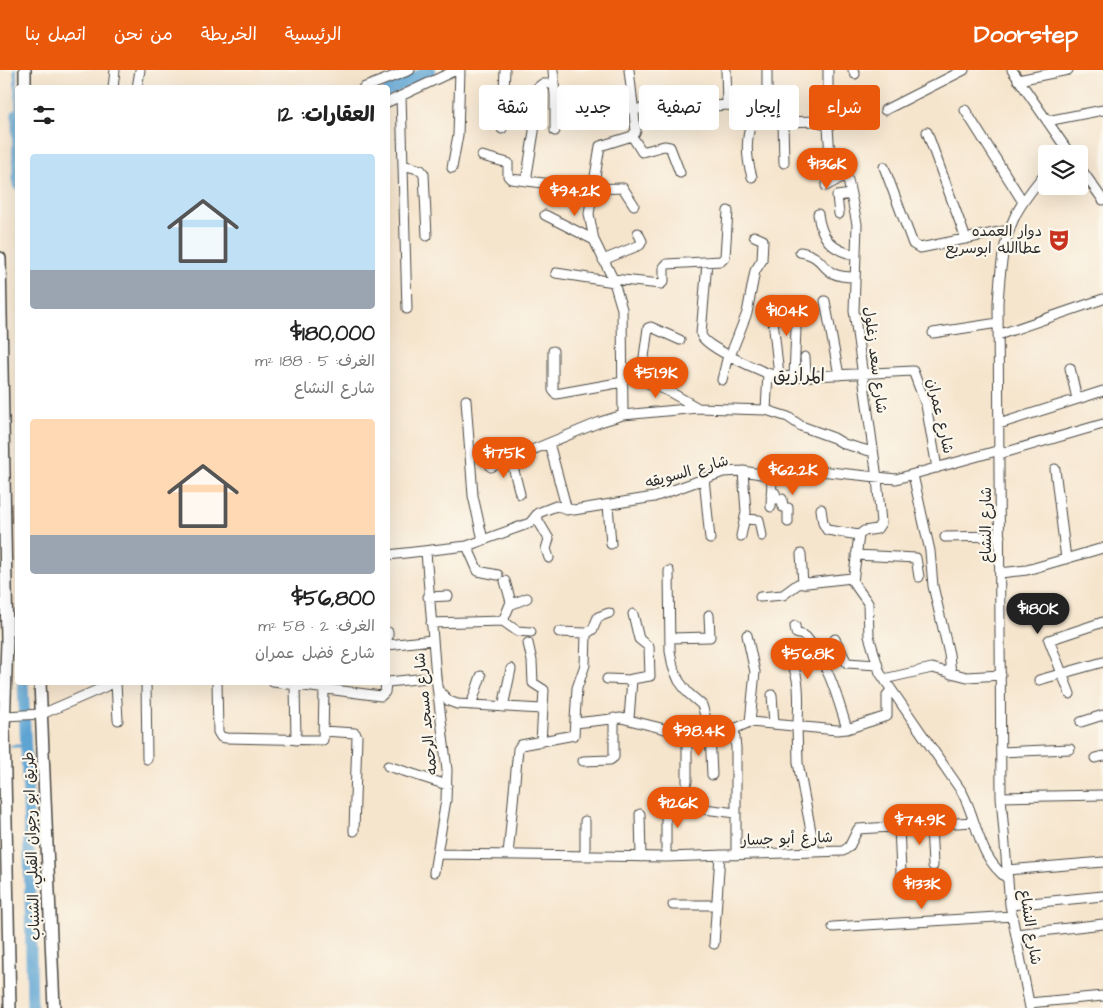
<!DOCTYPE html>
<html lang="ar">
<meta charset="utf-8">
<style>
body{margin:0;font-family:"Architects Daughter","Playpen Sans Arabic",sans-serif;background:#f6f6f6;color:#222;direction:rtl;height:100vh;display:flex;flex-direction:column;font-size:19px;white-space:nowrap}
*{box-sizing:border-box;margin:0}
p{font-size:16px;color:#767676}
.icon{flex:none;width:28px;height:28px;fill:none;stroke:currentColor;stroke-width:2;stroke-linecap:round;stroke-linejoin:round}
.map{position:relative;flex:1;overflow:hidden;direction:ltr}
.details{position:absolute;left:15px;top:15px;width:375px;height:600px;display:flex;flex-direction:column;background:#fff;border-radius:5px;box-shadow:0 5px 20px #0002;direction:rtl}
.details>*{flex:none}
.guide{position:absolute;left:405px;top:15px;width:475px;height:45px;direction:rtl;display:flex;gap:10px}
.tools{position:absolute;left:1038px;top:75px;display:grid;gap:10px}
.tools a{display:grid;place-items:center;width:50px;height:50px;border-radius:5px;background:#fff;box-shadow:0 5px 20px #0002;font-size:25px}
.price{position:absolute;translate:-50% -42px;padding:0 11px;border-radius:18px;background:#ea580c;color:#fff;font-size:16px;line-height:32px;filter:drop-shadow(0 1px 2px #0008)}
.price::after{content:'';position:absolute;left:50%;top:30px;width:15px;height:11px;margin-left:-8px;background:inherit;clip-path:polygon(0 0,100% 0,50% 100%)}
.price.selected{background:#222;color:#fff}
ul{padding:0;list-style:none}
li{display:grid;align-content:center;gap:10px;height:265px;padding:0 15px}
li span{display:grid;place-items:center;height:155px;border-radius:5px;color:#555}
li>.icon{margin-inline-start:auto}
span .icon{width:90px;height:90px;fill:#fffc;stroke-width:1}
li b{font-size:21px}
h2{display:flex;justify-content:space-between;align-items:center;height:60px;padding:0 15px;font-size:21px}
.tag{padding:0 18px;border-radius:5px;background:#fff;box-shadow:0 5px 20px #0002;font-size:18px;line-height:45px}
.tag.selected{background:#ea580c;color:#fff}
header{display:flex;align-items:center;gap:30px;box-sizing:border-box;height:70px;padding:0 25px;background:#ea580c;color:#fff}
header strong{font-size:24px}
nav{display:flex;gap:28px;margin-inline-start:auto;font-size:18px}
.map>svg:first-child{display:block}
</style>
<header>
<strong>Doorstep</strong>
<nav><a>الرئيسية</a><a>الخريطة</a><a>من نحن</a><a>اتصل بنا</a></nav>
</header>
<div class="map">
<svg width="1103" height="938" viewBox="0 0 1103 938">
<rect width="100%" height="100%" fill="#fbf7ec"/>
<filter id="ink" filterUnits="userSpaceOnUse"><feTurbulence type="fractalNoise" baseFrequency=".02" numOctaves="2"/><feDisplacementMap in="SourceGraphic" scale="10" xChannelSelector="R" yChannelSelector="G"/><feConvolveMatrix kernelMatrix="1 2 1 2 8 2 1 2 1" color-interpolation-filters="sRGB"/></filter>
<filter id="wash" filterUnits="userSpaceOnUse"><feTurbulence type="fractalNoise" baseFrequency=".0096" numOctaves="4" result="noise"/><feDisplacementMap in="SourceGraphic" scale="20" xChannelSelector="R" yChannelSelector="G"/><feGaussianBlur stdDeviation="1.12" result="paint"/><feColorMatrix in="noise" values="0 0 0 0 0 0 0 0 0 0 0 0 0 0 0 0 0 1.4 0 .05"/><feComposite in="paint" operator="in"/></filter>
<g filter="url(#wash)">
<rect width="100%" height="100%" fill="#f6e5cd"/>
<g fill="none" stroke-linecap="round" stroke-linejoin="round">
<path stroke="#5da4d3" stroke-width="3" d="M15,0l2,44
M12,676h13"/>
<path stroke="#5da4d3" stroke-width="11" d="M388,21l42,-21
M17,44l1,71
M23,612l5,117 4,209"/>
</g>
</g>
<g filter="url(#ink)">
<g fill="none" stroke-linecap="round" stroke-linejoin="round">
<defs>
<path id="minor" d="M553,0l2,26v35
M726,0l1,35
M828,0v19
M853,0l2,4
M1012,0l58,84
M1018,10l50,-10
M113,18l2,-18
M137,18l3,-18
M363,18l47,-18
M401,26l6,213
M388,32l68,-32
M632,40l43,-6 24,7 14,-5 14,-1 13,2 43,15 35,-1 10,6 2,29 18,24 9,44 -3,87 23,167 4,45 -4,6 -13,2 -5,4 -6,47 15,21 1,33 11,37 82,119c17,32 15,64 46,87
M885,40l79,-40
M965,40l58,92
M767,47v-47
M555,51l20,1
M1047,51l56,-11
M783,52l1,41
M502,59l3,-59
M927,62l39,107
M632,66l10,16 22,-6 6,1 10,26
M482,86l26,7v13l3,3 81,10 31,-1 11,17
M403,95l18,5 3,4 3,62
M1079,96l24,34
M884,97l29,77 7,4 89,-18
M452,98l6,-33 2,-65
M752,107c-7,-23 -6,-42 2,-64
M526,111l10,-62 1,-31 5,-4h10
M826,116l20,-11
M818,144c3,24 14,37 38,41
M839,144l-2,-18 14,-2
M545,145l49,25
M800,182c30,5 17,25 54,25
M603,190l37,-15 2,-4 -4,-8
M707,192l-6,72c2,12 53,34 66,39 9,3 18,3 27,4l119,-6 13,34 11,63
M556,203l58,9
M613,209l48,5 3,-3v-14l3,-3 54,-3 4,-4 3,-46
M825,231l14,74
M771,232l8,73
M933,263l65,-10
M998,265l105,-36
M553,281v39l3,4 67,-12
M730,286l17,-43 8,-42 7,-11 1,-20 -9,-4
M805,287l1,19
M1070,298l7,31
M623,303l47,19 28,16
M794,307l3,-73
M641,309l7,-51 3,-1 29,13
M722,310l6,-25
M466,330l7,96 10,44
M766,340l2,-37
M623,345l-1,-106 -9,-30 -19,-39 -5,-26 11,-68 32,-10 4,-5 -7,-61
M999,354l104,-33
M549,373l18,67
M1000,384l103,-30
M511,389l9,35
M491,397l109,-45 23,-7 75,-7 68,2 22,7 13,9 33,12 10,6 29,8
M1055,399l11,90
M913,405l17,76 3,35 16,68 2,20
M704,408l6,61
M771,423h4l2,6h5l1,8 5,1v14
M608,435l3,39
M771,437l1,-31
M821,439l2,14 4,7 32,5
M536,447l13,22 -3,10 3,9
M745,449l14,1 3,16
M741,466l5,-24 -3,-41
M945,467l55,-1
M467,476l11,25 20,4
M426,482l10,125 11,93 -1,30 -12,72
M801,484l2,30
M388,485l79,-9 63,-23 8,-10 18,-7 18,4 80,-13 69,-25 20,-1 29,5h12l17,-7 95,10 104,-29
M856,485l60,3 3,19
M669,501l1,80 3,16 6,14 9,12 14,12 8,28 2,42
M1000,503l27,-3 76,-22
M428,527l20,-1
M760,527l23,-2 15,-11 54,-6
M510,535l17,-7
M503,551l8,-19 -6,-21
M431,553l72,-2 14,10 14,1
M795,556l1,7c4,2 7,1 10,4 22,25 32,62 41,92
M559,562l27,1
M747,565l8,37 -5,50
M388,567v-5
M670,568l40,-1 -1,-22
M835,569l12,24 30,2
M528,573l4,18 1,22 11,7 -3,52
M388,575l44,-5
M779,580c25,16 19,52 19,76
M607,609l25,1
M884,609l48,-11 35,9 34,-2
M1039,610l64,-18
M146,612l1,77
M217,612l1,50 3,5 5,1 97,2 1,-51
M273,612l108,14 4,-4 1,-10
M388,612l48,-5
M116,613l2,37
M295,615l1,55
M438,620l11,11 8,3 85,5
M1070,624l-21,-54 54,-18
M772,625l2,29
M471,635l10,-29
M503,637l8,-38
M5,646l37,-2 74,-32
M629,649l3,-40 18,-3 -1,-29 -10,-8 -6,-25
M1081,652l22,-7
M575,653l46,-5 48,12 41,3 24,-4 16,-7 87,8 10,-1 40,-13v-21l4,-5
M797,656l1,37 17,89
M734,659l2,19v107
M323,661l32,2 2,3 -3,95
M1001,682l69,-3
M1095,688l8,-2
M583,691l27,-1 4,-3v-39
M388,696l59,19
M687,712v-50
M1001,727l102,-2
M666,730v57
M704,739l32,4
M640,744l1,43
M585,751v35
M931,754l2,42
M899,756l2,47
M437,784l229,3 177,-6 6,-4 9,-18 116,-7
M508,785l10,-106 3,-4 53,-10 3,-47 8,-23 1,-31 7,-5 5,-12 11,-4
M1007,800l96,-8
M673,835h43
M1010,835l93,-9
M833,857l180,-11
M1016,864l87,-10
M714,874l6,-89
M1029,933l74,-7
M1030,938l-20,-103 -9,-108 -3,-494c2,-29 4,-60 17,-87 8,-16 20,-30 31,-44"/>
<path id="tertiary" d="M25,0v18
M0,188l7,383 -3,88 6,279
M40,612l14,326"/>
</defs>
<use href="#minor" stroke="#494743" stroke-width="11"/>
<use href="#tertiary" stroke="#494743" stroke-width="14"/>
<use href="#minor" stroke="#fff" stroke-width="9"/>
<use href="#tertiary" stroke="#fff" stroke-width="11"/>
</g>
</g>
<defs>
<symbol id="theatre-bare" viewBox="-9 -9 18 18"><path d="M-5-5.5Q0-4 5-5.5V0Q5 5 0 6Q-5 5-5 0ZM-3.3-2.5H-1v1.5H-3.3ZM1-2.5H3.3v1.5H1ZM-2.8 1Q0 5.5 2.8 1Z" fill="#c8321e" stroke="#fbf7ec" stroke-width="2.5" paint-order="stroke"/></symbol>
</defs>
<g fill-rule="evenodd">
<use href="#theatre-bare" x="1043" y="154" width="32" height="32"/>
</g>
<g text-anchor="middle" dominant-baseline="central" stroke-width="4.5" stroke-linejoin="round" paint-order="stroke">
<g font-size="15" fill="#2b2b2b" stroke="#fbf7ec" text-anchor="end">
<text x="1042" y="161">دوار العمده<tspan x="1042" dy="17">عطاالله ابوسريع</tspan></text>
</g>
<g font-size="15" fill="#2b2b2b" stroke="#fbf7ec">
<text transform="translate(875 290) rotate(83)">شارع سعد زغلول</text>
<text transform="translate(940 346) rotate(77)">شارع عمران</text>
<text transform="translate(687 402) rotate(-16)">شارع السويقه</text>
<text transform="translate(986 455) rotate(-90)">شارع النشاع</text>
<text transform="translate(426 644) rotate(-96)">شارع مسجد الرحمه</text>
<text transform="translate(787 769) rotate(-2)">شارع أبو جسار</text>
<text transform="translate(32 776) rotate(-92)">طريق ابو رجوان القبلي, الشنباب</text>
<text transform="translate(1030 857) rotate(81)">شارع النشاع</text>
</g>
<g font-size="18" fill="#2b2b2b" stroke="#fbf7ec">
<text x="799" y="305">المرازيق</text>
</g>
</g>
</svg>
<div class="tools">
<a><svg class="icon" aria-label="layers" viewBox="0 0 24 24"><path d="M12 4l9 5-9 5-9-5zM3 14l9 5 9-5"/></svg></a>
</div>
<b class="price" style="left:827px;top:120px">$136K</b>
<b class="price" style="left:575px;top:147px">$94.2K</b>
<b class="price" style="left:787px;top:267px">$104K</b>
<b class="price" style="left:656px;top:329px">$51.9K</b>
<b class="price" style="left:504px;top:409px">$175K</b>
<b class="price" style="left:793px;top:426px">$62.2K</b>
<b class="price selected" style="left:1038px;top:565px">$180K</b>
<b class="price" style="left:808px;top:610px">$56.8K</b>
<b class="price" style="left:699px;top:687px">$98.4K</b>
<b class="price" style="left:678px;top:759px">$126K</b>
<b class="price" style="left:920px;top:776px">$74.9K</b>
<b class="price" style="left:922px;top:840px">$133K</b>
<div class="guide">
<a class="tag selected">شراء</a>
<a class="tag">إيجار</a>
<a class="tag">تصفية</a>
<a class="tag">جديد</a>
<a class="tag">شقة</a>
</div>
<section class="details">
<h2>العقارات: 12<svg class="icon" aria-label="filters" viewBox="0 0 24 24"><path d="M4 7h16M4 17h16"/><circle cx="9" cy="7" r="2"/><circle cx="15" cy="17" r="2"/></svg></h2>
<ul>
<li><span style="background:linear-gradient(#bfe0f5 75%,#9aa5b1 0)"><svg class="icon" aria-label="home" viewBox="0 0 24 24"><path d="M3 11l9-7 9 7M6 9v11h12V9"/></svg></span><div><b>$180,000</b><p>الغرف: 5 · 188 m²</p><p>شارع النشاع</p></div></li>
<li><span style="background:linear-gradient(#ffd9b3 75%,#9aa5b1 0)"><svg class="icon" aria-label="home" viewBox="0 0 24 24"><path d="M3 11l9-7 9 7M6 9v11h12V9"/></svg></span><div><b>$56,800</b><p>الغرف: 2 · 58 m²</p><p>شارع فضل عمران</p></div></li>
</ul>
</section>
</div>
